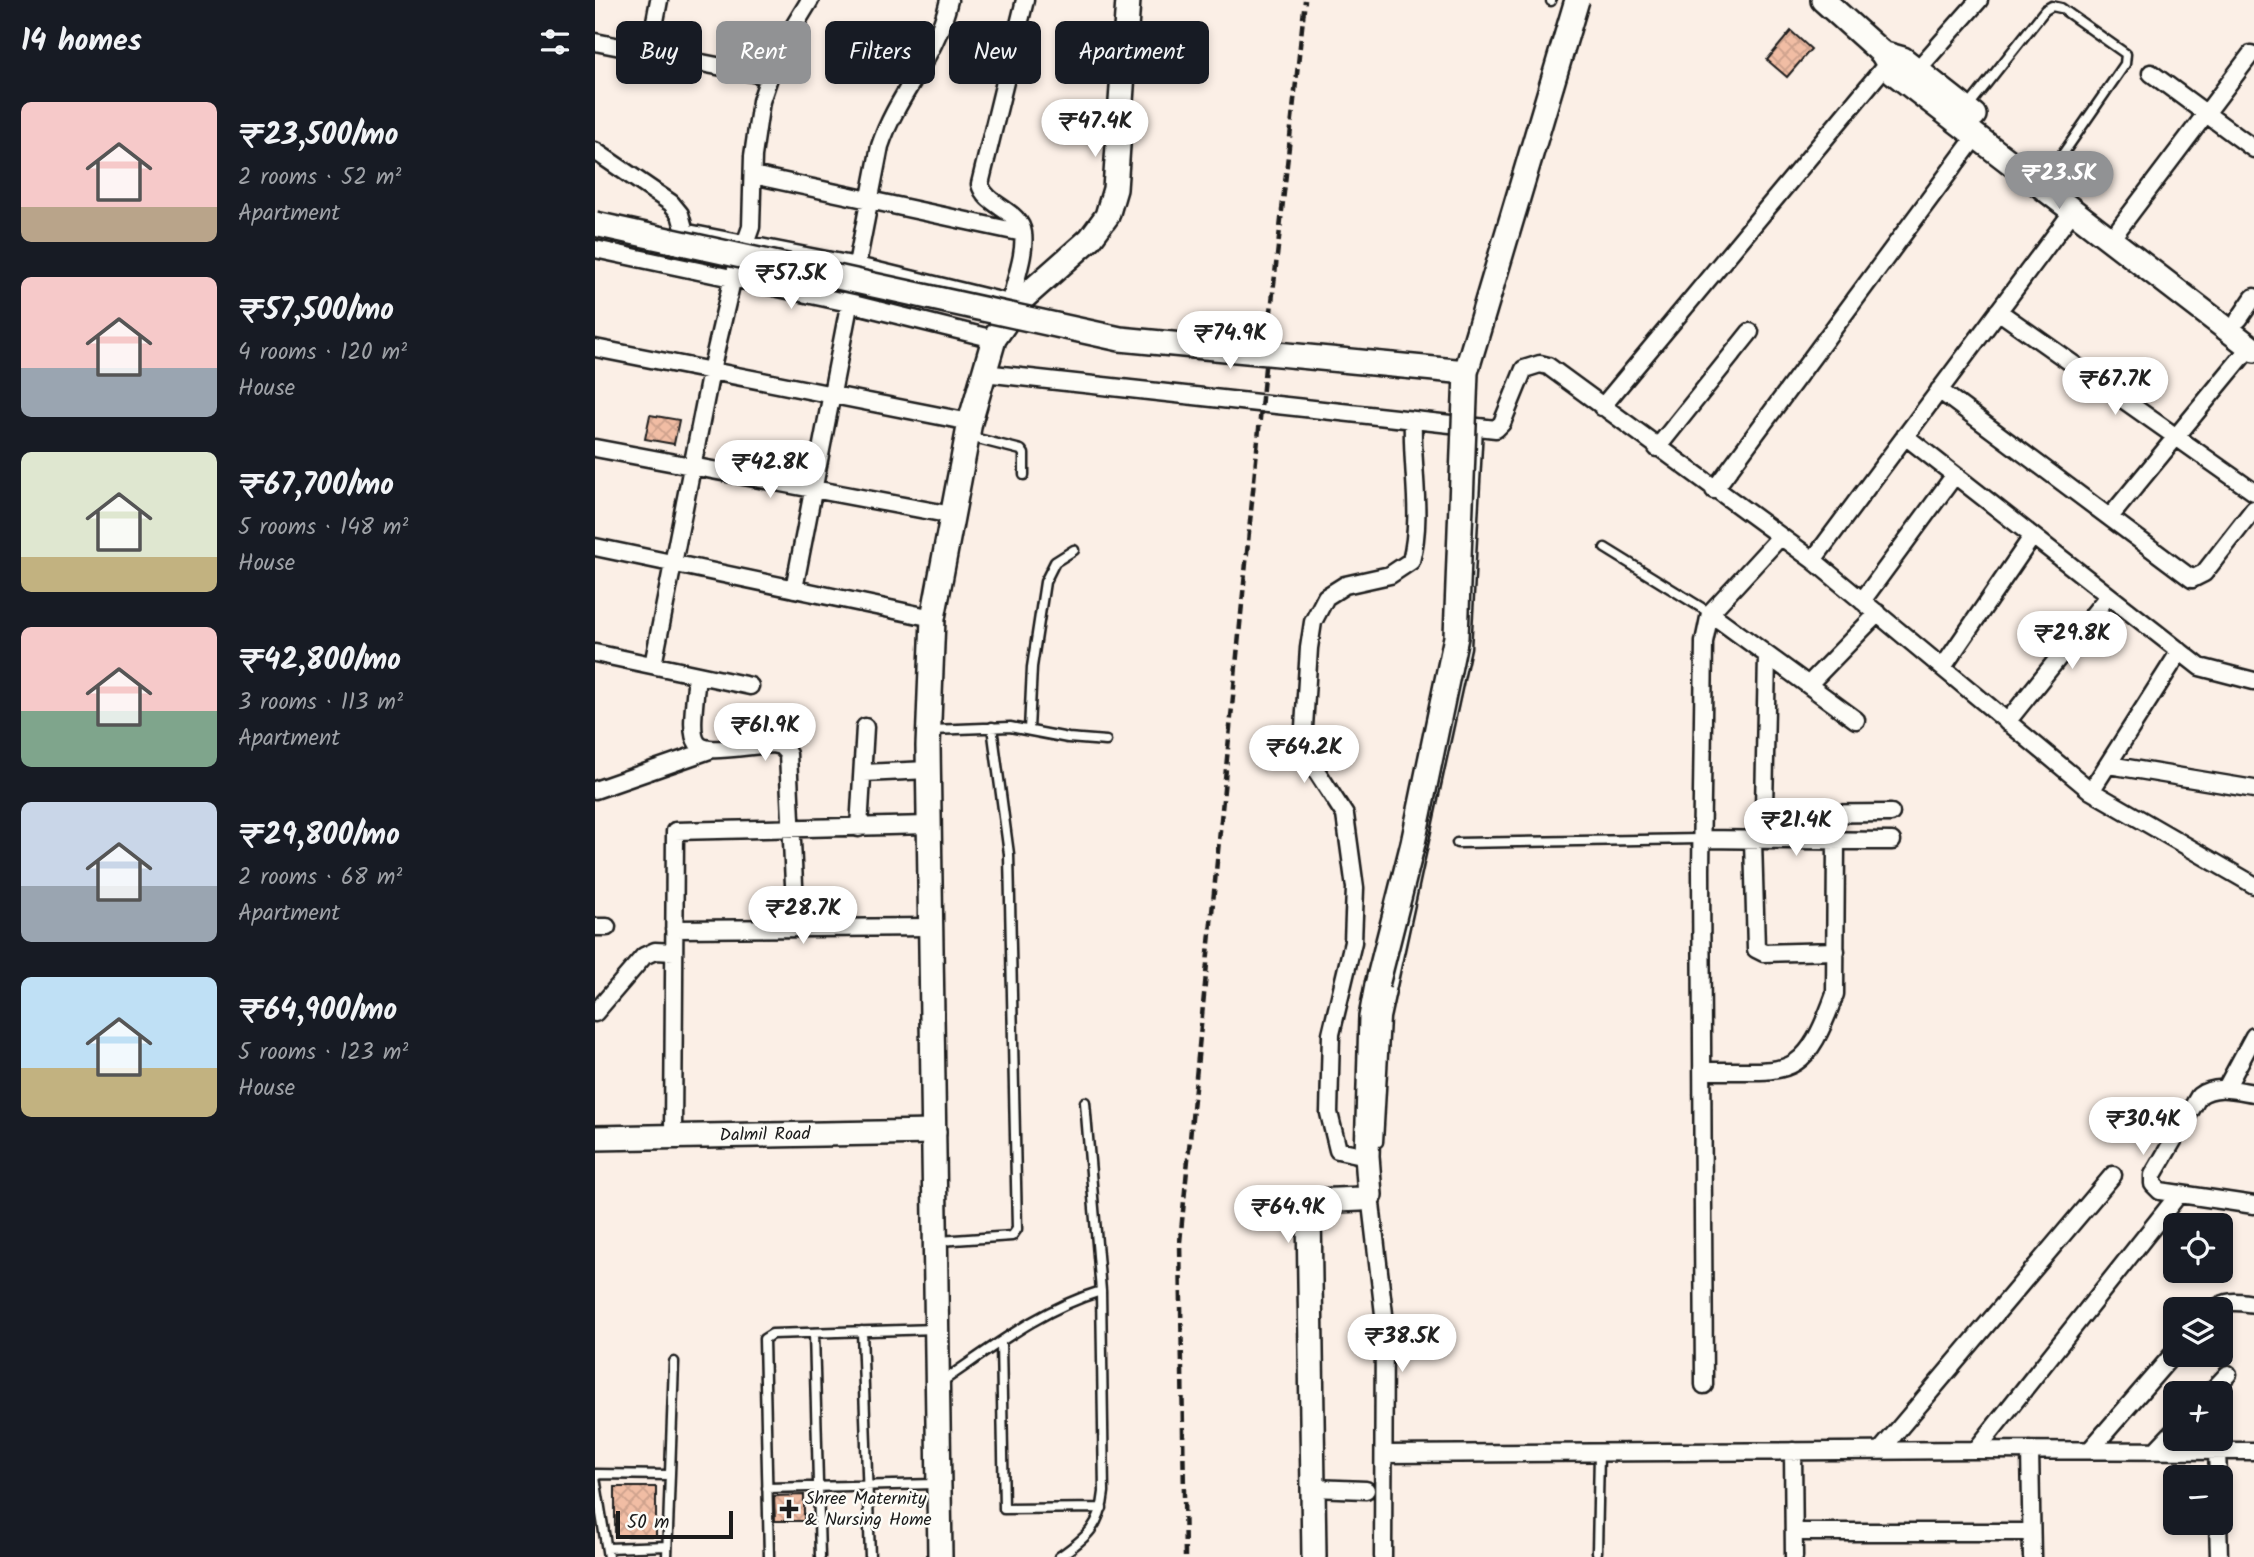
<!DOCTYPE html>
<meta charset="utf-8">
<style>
body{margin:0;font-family:Kalam,sans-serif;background:#20242c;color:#f1f3f6;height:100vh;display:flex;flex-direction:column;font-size:26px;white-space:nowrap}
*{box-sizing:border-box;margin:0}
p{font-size:23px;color:#9ea1a6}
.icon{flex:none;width:38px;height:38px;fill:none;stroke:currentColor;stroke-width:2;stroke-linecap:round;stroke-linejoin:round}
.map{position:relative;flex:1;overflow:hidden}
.sheet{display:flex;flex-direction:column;background:#171b24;width:595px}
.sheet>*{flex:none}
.hud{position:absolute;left:21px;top:21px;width:665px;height:63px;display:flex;gap:14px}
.buttons{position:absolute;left:1568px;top:1213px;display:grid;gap:14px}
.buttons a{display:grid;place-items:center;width:70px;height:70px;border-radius:10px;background:#171b24;box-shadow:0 4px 10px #0003;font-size:35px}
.scale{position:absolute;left:21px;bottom:18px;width:117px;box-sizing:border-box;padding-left:7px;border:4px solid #1c1c1c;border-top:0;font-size:19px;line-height:24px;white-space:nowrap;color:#1c1c1c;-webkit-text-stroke:5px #fdfcf7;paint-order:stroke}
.price{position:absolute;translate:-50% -60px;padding:0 16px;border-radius:24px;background:#fff;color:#222;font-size:23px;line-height:46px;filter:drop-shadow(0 2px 4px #0008)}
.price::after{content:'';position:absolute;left:50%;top:42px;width:21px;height:16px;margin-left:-10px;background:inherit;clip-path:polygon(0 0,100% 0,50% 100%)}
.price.current{background:#919294;color:#fff}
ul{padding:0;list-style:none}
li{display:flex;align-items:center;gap:21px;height:175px;padding:0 21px}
li span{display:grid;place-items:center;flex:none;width:196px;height:140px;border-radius:10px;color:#555}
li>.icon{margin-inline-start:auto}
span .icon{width:84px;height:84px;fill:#fffc;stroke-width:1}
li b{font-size:30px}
h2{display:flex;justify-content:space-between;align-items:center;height:84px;padding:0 21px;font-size:30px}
.pill{padding:0 24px;border-radius:10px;background:#171b24;box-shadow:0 4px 10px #0003;font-size:24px;line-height:63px}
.pill.current{background:#919294;color:#fff}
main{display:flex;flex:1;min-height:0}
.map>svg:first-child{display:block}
</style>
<main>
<section class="sheet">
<h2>14 homes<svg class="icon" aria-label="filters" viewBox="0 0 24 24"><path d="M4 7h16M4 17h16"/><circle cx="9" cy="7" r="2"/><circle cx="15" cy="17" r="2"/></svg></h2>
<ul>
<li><span style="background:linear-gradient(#f6c9c9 75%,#b9a48a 0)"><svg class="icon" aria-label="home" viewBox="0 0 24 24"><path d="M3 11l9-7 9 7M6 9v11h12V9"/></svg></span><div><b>₹23,500/mo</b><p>2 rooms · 52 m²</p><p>Apartment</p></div></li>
<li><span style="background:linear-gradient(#f6c9c9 65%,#9aa5b1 0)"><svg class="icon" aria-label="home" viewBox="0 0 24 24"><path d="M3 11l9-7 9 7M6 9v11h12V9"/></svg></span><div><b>₹57,500/mo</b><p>4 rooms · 120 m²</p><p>House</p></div></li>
<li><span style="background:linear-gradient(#dfe7d0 75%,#c2b280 0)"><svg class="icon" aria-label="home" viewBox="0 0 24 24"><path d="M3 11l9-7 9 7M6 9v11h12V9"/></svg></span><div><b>₹67,700/mo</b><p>5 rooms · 148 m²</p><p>House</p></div></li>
<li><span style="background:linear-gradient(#f6c9c9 60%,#7fa58c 0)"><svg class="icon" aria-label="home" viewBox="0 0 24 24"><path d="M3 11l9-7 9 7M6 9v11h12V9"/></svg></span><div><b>₹42,800/mo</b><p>3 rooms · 113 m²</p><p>Apartment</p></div></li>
<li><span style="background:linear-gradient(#c9d6e8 60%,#9aa5b1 0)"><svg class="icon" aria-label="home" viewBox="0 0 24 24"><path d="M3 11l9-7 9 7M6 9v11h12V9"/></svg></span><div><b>₹29,800/mo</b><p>2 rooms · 68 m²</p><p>Apartment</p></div></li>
<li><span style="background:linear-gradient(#bfe0f5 65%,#c2b280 0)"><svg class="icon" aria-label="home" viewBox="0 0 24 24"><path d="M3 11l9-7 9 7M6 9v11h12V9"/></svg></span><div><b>₹64,900/mo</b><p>5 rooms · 123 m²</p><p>House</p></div></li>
</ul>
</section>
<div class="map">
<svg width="1659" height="1557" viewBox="0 0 1659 1557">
<defs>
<pattern id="building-cross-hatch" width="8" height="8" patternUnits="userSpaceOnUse" patternTransform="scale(1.75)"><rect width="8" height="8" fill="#f1bda4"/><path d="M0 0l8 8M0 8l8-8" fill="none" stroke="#cea28d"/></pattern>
</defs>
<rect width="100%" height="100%" fill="#fbefe6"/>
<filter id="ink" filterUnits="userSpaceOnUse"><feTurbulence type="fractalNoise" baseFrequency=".0143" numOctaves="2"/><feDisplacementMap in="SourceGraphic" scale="14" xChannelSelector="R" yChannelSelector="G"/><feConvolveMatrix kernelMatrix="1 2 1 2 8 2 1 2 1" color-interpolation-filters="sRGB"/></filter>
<g filter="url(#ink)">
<path fill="url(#building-cross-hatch)" stroke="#1c1c1c" stroke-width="2" d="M1196,31l20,18 -24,28 -20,-17z
M55,415l29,5 -5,24 -29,-5z
M20,1487h41v49h-41z
M209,1495v26h-29l-1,-25z"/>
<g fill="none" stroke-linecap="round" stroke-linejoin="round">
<defs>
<path id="lane" d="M956,1v-1
M1373,107l77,-97 7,-4 9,2 65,46 -1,10 -76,110
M375,437l51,13 3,4v21
M1010,548l105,65
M337,730l78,-3 58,11 38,3
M434,730l3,-63 13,-85 10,-20 19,-12
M862,843l244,-4
M783,1142l7,-124 81,-371 12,-220
M344,1241l73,-5 5,-7 -8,-375 -17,-127
M267,1331l8,226
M219,1333l6,224
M406,1342l3,167 98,-1
M345,1383c52,-35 101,-74 161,-92
M0,1474l75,1
M0,1477l13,80
M172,1488l168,-4
M12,1548l60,-2
M1002,1552l2,-99
M72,1557l7,-195
M174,1557l-5,-218 8,-5 164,-5
M464,1557c27,-19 42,-31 45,-65l-3,-201 -16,-189"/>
<path id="street" d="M0,42l173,34
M54,53l10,-53
M1322,70l62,-70
M1556,73l103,76
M0,151l76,52 9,11 5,18
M158,175l270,58
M1523,230l133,-176
M88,232l174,34 160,39
M0,249l254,54 145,36
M415,304c4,-21 16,-50 13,-71 -3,-23 -38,-27 -43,-49l45,-184
M1403,311l256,181
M1644,319l15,-22
M0,348l375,74
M389,373l512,56 6,-6 22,-54 16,-5 8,2 265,194 278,231 163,94
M1344,390l253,189 12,-6 50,-64
M1007,407l284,-342
M1310,436l295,231 54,14
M0,448l357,67
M1062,448l93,-116
M1119,490l262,-354
M1515,517l140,-170
M0,547l338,71
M1218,560l260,-349
M199,589l86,-443c18,-54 56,-88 69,-146
M1267,601l92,-125
M1115,613l146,107
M0,653l155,33
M1172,655l-3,154 8,5 119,-1
M58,665l58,-294 21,-90 19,-54 2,-71 8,-55 16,-47 33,-54
M1348,667l89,-130
M102,675c-9,88 -9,77 75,69l9,2 7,8 8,174
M1213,685l70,-72
M1412,722l101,-126
M1514,765l145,24
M269,773l64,-3
M0,790l115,-40
M1496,791l89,-140
M264,828l6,-101
M1106,839l191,2
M1158,840l3,109 8,4 72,-2
M0,927h12
M79,929l257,-2
M0,1013l49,-57 11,-5 19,1
M1110,1071c84,-1 98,12 130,-77l1,-154
M1631,1088l28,-52
M1659,1093c-19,-3 -38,-9 -55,3l-46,79v9l7,7 94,14
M78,1136l2,-305 254,-6
M772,1156l-29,-6 -9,-37 2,-79 22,-92 2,-54 -10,-73 -35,-54 -6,-34 5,-79 4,-26 13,-25 19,-12 45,-10 21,-14c12,-47 0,-93 2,-141
M775,1195l14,119 -1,243
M1620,1309c12,-10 24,-7 39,-5
M1109,1385l-3,-514 3,-229 6,-29 70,-76
M1615,1393l18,-19
M1286,1450l232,-275
M1381,1450l203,-256
M1435,1450l2,107
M1495,1450l85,-98
M1561,1450l19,-20
M1198,1451l1,106
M1622,1451l1,26
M789,1454l592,-4 278,1
M718,1488l53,2
M1623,1522l1,35
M1199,1532h237"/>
<g id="secondary">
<path d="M1228,0l59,53 12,20 360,277"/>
<path d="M1287,53l21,6 71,56"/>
<path id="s1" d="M0,1138l339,-6"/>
<path d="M345,1557l-12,-811 5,-128 37,-196 24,-83 27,-39 69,-61 17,-23 8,-27 13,-189"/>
<path d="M719,1557l-5,-345 5,-11 47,-2 9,-4 -3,-39 4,-139 6,-32"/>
</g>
</defs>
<use href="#lane" stroke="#1c1c1c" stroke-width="13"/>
<use href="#street" stroke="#1c1c1c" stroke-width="21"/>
<use href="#secondary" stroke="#1c1c1c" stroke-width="28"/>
<use href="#lane" stroke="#fdfcf7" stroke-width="8"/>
<use href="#street" stroke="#fdfcf7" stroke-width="16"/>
<use href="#secondary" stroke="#fdfcf7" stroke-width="23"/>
<path stroke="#1c1c1c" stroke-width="4.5" stroke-dasharray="10 5" stroke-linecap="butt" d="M590,1557l-5,-315 86,-885 39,-357"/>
<defs>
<path id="secondary-bridge" d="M0,224l525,115 346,33 111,-372
M782,985l36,-142 43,-206 10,-265"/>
</defs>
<use href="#secondary-bridge" stroke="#1c1c1c" stroke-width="28" stroke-linecap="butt"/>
<use href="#secondary-bridge" stroke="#fdfcf7" stroke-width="23"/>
</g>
</g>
<path fill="#1c1c1c" stroke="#fdfcf7" stroke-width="2.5" d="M190.5 1498.5h7v7h7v7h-7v7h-7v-7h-7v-7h7z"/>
<g text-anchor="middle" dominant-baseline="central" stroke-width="5" stroke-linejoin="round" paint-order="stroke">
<g font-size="18" fill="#1c1c1c" stroke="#fdfcf7">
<text stroke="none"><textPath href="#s1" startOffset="170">Dalmil Road</textPath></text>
</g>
<g font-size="18" fill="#1c1c1c" stroke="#fdfcf7" text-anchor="start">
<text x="210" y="1499">Shree Maternity<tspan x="210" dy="21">&amp; Nursing Home</tspan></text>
</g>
</g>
</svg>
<div class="buttons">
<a><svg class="icon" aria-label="locate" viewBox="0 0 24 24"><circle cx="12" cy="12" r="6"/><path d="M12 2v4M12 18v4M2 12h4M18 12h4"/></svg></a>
<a><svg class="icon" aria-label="layers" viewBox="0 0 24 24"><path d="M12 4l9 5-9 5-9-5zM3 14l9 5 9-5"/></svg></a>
<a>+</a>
<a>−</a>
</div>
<div class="scale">50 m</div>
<b class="price" style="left:500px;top:159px">₹47.4K</b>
<b class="price current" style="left:1464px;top:211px">₹23.5K</b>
<b class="price" style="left:196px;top:311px">₹57.5K</b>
<b class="price" style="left:635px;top:371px">₹74.9K</b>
<b class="price" style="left:1520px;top:417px">₹67.7K</b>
<b class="price" style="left:175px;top:500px">₹42.8K</b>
<b class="price" style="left:1477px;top:671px">₹29.8K</b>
<b class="price" style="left:170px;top:763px">₹61.9K</b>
<b class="price" style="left:709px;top:785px">₹64.2K</b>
<b class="price" style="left:1201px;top:858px">₹21.4K</b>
<b class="price" style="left:208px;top:946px">₹28.7K</b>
<b class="price" style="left:1548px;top:1157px">₹30.4K</b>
<b class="price" style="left:693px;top:1245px">₹64.9K</b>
<b class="price" style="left:807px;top:1374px">₹38.5K</b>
<div class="hud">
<a class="pill">Buy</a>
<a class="pill current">Rent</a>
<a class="pill">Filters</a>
<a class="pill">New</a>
<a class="pill">Apartment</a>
</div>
</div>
</main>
